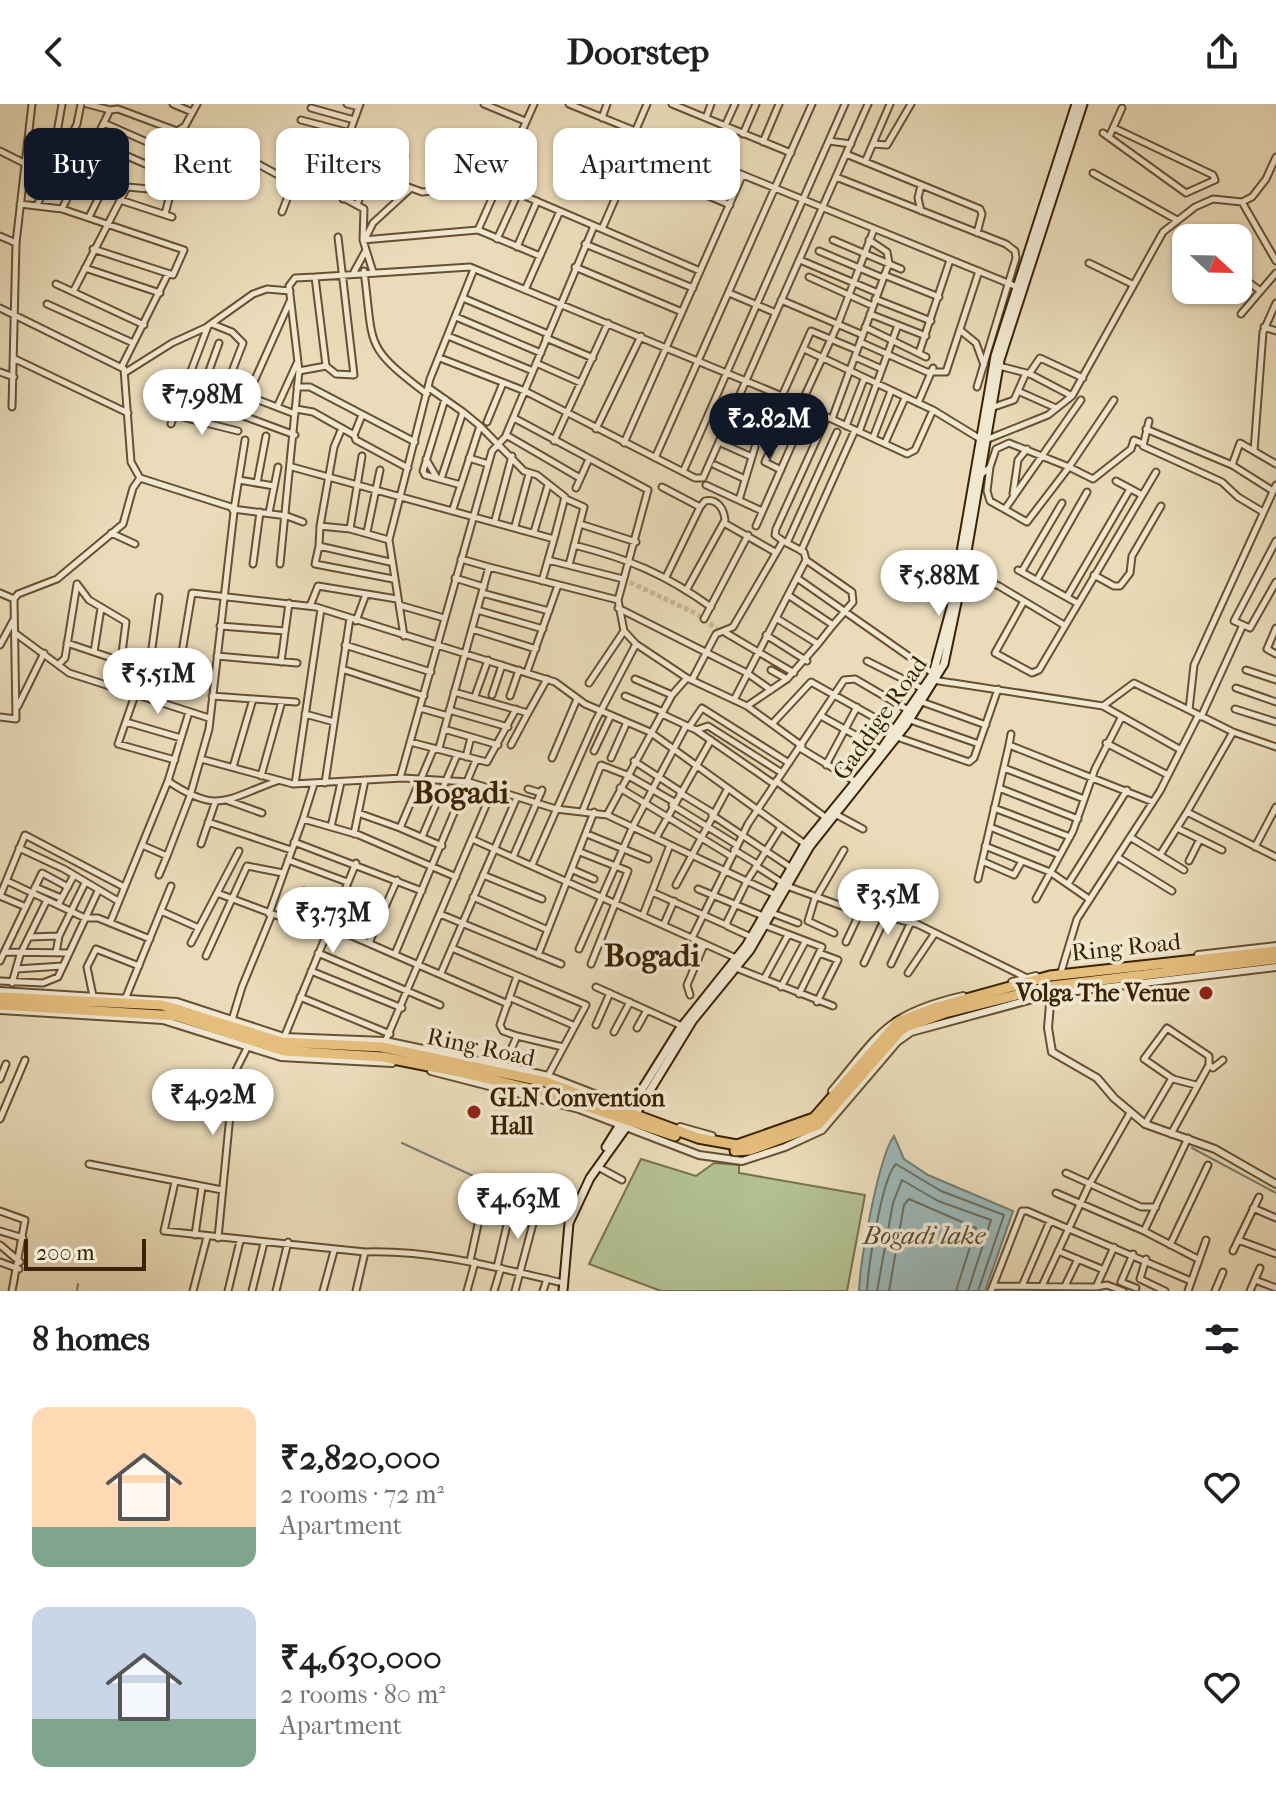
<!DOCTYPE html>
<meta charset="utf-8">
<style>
body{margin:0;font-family:"IM FELL French Canon",serif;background:#f6f6f6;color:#202124;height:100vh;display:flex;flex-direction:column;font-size:30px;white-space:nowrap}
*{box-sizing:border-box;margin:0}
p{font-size:26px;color:#757577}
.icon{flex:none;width:44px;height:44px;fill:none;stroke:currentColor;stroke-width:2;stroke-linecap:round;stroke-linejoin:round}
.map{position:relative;height:1187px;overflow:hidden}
.drawer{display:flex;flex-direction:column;background:#fff;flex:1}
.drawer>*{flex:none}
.guide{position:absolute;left:24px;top:24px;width:800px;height:72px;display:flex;gap:16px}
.needle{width:52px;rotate:112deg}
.buttons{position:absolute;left:1172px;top:120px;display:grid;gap:16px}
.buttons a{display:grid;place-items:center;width:80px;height:80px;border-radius:16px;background:#fff;box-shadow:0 2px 6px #0004;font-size:40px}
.scale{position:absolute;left:24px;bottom:20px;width:122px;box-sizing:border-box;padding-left:8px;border:4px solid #3b2202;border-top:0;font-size:22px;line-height:28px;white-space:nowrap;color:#3b2202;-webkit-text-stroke:6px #f1e8d2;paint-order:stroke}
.price{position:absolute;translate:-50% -68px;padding:0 18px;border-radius:28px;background:#fff;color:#222;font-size:26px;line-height:52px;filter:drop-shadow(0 2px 4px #0008)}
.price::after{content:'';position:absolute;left:50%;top:48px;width:24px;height:18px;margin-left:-12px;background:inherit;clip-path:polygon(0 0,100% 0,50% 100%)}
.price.on{background:#111827;color:#fff}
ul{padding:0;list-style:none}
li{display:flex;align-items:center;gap:24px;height:200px;padding:0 32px}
li span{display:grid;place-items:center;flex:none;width:224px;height:160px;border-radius:16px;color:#555}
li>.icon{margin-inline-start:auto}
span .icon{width:96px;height:96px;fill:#fffc;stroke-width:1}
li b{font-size:34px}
h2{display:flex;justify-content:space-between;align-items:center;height:96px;padding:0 32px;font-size:34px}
.tag{padding:0 28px;border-radius:16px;background:#fff;box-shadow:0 2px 6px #0004;font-size:28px;line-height:72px}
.tag.on{background:#111827;color:#fff}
header{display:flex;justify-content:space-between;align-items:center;height:104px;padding:0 32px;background:#fff;font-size:36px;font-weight:700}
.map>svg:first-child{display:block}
</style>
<header><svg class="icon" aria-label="back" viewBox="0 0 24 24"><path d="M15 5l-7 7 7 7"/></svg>Doorstep<svg class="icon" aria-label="share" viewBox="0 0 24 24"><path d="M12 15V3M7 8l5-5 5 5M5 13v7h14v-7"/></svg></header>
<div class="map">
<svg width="1276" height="1187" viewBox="0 0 1276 1187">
<rect width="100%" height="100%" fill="#eadcba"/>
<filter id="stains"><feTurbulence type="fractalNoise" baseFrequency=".0025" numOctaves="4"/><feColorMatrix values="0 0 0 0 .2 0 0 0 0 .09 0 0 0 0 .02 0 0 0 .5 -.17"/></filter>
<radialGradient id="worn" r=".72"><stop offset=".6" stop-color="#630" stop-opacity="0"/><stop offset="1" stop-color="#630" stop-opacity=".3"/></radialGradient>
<path fill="#b3c192" stroke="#77724a" stroke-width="2" d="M641,1055l55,17 18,-13 25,2v8l126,22 -18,96h-186l-72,-27z"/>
<path fill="#9cb9ba" stroke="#757d70" stroke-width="2" d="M894,1032l10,23 24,16 85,36 -28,80h-126c1,-29 19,-133 35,-155z"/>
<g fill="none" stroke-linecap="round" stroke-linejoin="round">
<path stroke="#6c6e5e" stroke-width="2" d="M867,1187c1,-23 15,-114 29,-127l45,27 63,24 -26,76
M877,1187l16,-88 9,-23 36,21 53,19 -23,71
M889,1187l15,-86 5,-6 67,29 -20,63"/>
<path stroke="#757d70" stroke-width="2" d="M402,1039l106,49 58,21
M1192,1044l84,45
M77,1187l1,-7"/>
<path stroke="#c7b795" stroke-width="5" stroke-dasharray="5 2.5" stroke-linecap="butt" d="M623,475l74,35 22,17"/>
<defs>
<path id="minor" d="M87,0l23,6 8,-1 59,22 8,-5 12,-22
M173,0l19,8
M347,0l12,3
M360,0l-31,86 35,19 -1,31 10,32
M484,0l41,17
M569,0l451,184
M672,0l119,49
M311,4l43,12
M602,14l5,-14
M706,14l5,-14
M301,16l49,13
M104,19l61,27
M725,22l10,-22
M635,28l12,-28
M57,29l5,-29
M1103,29l83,60 29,-13 -2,-5 -99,-47
M743,30l13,-30
M1109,33l13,-29
M316,37l29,7
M829,37l22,3
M95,38l62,27
M763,38l16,-38
M873,40l14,1 24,-41
M46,45l15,7
M230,45l63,34 36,7
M0,47l24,12
M846,50l134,55 2,5 -5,19
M340,58l82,30 77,-7 201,86
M865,58l25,-58
M630,59l100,42
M1093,69l84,47
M836,73l170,67 9,7 1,7 -39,129
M395,79l10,-27
M303,82l18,-61
M343,95l11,-32
M120,96l52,17
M1242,98l34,59
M20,100l42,5 122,41 -11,25 -80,-26
M37,101l40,-81 4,-20
M357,101l21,-58
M62,105l48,-99
M921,107l-3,-13 3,-13
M282,108l11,-29
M89,113l32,-64
M602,125l41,-94
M478,126l56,-126
M0,132l16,7
M366,133l7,-14 37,-34
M497,135l21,-46
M363,136l115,-10 62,26
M833,136l68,29
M585,140l108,44
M517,143l20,-46
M819,147l64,27
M800,156l78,33
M1089,159l43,21
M575,163l107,45
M85,164l75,25
M364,167c10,77 -1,74 63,123
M354,168l12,-22
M1183,168l3,1
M1238,170l21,16
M884,171l55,22
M315,173l155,-10 312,129 125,58 8,-4 18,-40
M809,173l64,29
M56,180l88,41
M525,186l35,-79
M73,188l54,-105 44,4 -6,23
M729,189l47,20
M463,194l85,36
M1212,194l3,-8
M875,195l56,22
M781,196l82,35
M47,200l86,39
M0,204l124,61 7,93 9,16 91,29 3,5 -25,217 -19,67 -23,60 -25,-11
M870,210l56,22
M1241,210l35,-41
M456,213l85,36
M212,220l20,8 11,11 -17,44
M865,223l61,30
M1264,223l12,4
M960,226l16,13 8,22
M448,232l85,35
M546,234l47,20
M860,238l67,30h19l33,-101
M804,245l129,61 49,30 6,-1 60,-24 24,-19 91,-164 32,-25 18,-8 29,3 10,-5 14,-18 10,-22
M919,249l31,-93
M855,253l27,12
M440,254l85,33 170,87h8l165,-374
M15,255l113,54
M536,259l45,20
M122,262l46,-92
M326,262l10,8 18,1 -16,-138
M999,262l31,8 42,22
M0,268l14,5
M126,268l46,-29 35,-16
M188,269l107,41
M1029,270l11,-16 43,20
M206,275l13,-36
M297,283h13l105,55
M429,284l34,24
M1020,288l36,16
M181,289l114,42
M248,291l42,-94
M782,292l29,-65 46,19
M445,295l-22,72 2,4 36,10
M918,299l15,-35
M801,300l37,-80 36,-95
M12,303l4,-164 16,-139
M277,303l20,-44
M991,304l23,-8 12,-27
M296,305l17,3 41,23
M174,311l64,16
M362,311l-8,20 2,5 52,28
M514,314l134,72 -30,110 6,31 12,13 51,34 60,28 55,40
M832,315l57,-156 -2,-11 -18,-12
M1149,317l-6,25 79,36 16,15 25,15
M487,318l16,-39
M171,320l37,-98 45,-32 14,-5 23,2
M773,321l24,10
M846,322l18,-47
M780,324l-15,34 16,8
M596,325l45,-93
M1146,325l86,36 41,26
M859,328l39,-107
M873,334l18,-47
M554,337l54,-118
M624,339l118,-267
M885,339l20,-45
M723,340l29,13
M1254,347l9,-119 13,-29
M362,352l-12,73 39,11
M469,354l19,6
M655,354l157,-354
M426,355l11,19
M715,361l30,14
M1232,361l8,-22 36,21
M292,363l262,72 -12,42
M990,363l-3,24 3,10 37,21 42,-55 24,12 38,-30 3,-9 7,3
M683,368l162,-368
M981,371l9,-8 6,-18 13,-6 60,24 45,-67
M580,374l-74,-43 88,-209
M441,375l22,-67 17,14
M239,376l35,6
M1116,377l26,14
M257,379l9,-47
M706,381l56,26
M662,383l38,20
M576,384l13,-29
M1013,390l5,-34 9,-11
M566,395l18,8 -15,58
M739,396l16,-53
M233,405l54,7 16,6
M234,405l11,-69
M453,405l27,-83 44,45 13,4 28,22 -11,42
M1005,405l76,-109
M269,409l9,-46
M495,416l17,-64
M724,419l51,29
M580,420l56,18
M320,422l14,-79 8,-19
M515,422l14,-52
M756,422l52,-118
M350,425l-30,-3 -1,20 71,16
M367,428l13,-62
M534,428l14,-47
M111,429l24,11
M1276,437l-42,80 16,7 26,-46
M787,439l50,-111
M574,441c55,14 91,29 137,62
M319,442l-4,18 78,15
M801,447l54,-121
M461,455l28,8
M548,456l75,19
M253,460l7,-52
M280,460l19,-193 -10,-85 6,-8 20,-1 11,89 -27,5
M1018,466l59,33
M964,467l35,15 65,39
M1022,467l40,-68
M1094,471l20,11h6l10,-13 2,-17 29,-50
M666,473l34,-70 5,-6c12,-3 19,8 20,19l-38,69
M455,474l29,9
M797,474l137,96
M1037,476l50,-88
M77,480l12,16 37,22 -5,39
M0,489l14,6
M482,489l67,18
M788,491l45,30 20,-23 -1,-10 -46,-32
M1067,493l63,-108
M1024,497l-29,52 37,20 7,-3 117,-198
M399,501l45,13
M310,502l8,-20 79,13
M618,504l129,65 24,17
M477,506l66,19
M704,515l44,-84
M356,517l10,-27
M220,522l65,5
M1276,524l-9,21 9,5
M472,525l64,20
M15,529l54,40 140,45
M726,529l68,40
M766,531l41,26
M404,532l-15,-96 41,-161 44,-110
M67,539l77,26 69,12
M818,540l15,-19
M0,541l13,-24
M345,541l86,27
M94,548l7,-44
M217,552l80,7
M867,557l56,28
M281,558l8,-59
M59,560l6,-6 12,-74
M144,565l-26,75 57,16
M342,565l82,27
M149,566l10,-73
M771,566l16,9
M1246,566l30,10
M527,568l31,-87
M178,572l14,-83 124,14 239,75 30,22 65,28 155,112
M693,574l23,-44 17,-7 50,-86 -8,-6 1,-6 51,-112
M635,575l37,16
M933,576l19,3
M589,579l35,-52
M953,579l150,23 31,-23 55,27 5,-45 82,-180
M1236,584l40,14
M454,588l74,21 19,-34
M492,591l10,-30
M212,592l84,6
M475,592l13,-36
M510,592l9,-26
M625,592l38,16
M734,596l72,-140 -2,-8 -21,-11
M922,598l64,23
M18,602l26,-53
M747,602l40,-27 31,-35 -42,-26
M1103,602l78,44
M420,604l28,8
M1235,605l41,13
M449,606l59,17
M1189,606l44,22 43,15
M305,610l29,8
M662,610l34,16 78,54
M821,612l61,34
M0,613l16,2 -2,-120 4,-5 39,-15 66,-55 10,-36 7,-10
M1201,613l41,-90
M910,616l69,24
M126,618l55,16
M772,620l39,-42 84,47
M689,623l13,-19 87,55
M444,625l54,16
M696,626l12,-4 74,47
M1233,628l-46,80 89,45
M1011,630l-2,11 144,57
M897,633l72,25 5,-4 24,-69
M410,638l77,20 29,-53
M1106,639l62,32
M511,641l17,-32
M434,644l-34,80 42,18
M439,644l50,-181 129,33
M800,644l56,34
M594,647l17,-36
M466,653l5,-20
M552,654l25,-59
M611,654l16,-36
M201,655l92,25 110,-6 66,4 87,27 51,6 167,79
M634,657l46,30
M826,661l31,-58
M233,663l20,-68
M1004,664l80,31
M261,672l21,-75
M400,674l92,-327 14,-15
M168,677c50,34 58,18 109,0
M776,677l49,36
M325,679l25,-165
M295,680l26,-175
M314,680l-11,35 56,16 97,42
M620,684l111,68
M999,684l79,31
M528,685l13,4
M680,689l33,20
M226,696l36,13
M672,701l65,40
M994,704l76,29
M583,706l18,-45 26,10 47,27
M358,709l42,15
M835,710l28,15
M607,711l65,-120 15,-17
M712,711l78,52
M208,718l83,28
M331,723l10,-45
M990,723l70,28
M1177,724l45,22
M354,730l11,-54
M587,730l61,25
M422,733l35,-82
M1130,733l54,33
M656,734l55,-98
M472,735l264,119
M294,738l128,49
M201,740l14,-41
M985,742l65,26 39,27
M1255,743l21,-40
M19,744l45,21 54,32
M734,746l23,14
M580,748l48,19 -37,93
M1160,751l27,-43
M513,753l29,-67
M1117,753l55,34
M288,756l59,22
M982,757l32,14 8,-14
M1189,757l11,-22
M532,761l63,-143 41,-78
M756,762l25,16
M573,766l21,9
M159,771l8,-19
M483,771l59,24
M978,775l31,-134
M7,777l78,37h13l52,21
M1068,780l59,-94
M676,781l51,-95
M784,781l58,21 75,18 110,54
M35,783l26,11
M698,785l65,27
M304,787l34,14
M652,788l74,33
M217,789l109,41
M0,792l25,-61 99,52
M0,792l26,11
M473,793l75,33
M815,794l-7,23 26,12
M816,794l28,-48
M1036,795l37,-68 22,-62 26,-51
M58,801l16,-30
M161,807l38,17
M772,809l26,10
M269,810l34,-95
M440,810l121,50
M643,811l27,-70
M110,819l58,-142 21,-69
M664,820l10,-23
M764,821l58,22 -23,47
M329,822l179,78
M693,832l55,-112 96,-144 11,-1 53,31
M29,833l30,-1
M751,833l-24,-11v-4l20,-41 34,-54
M846,838l15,-32
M191,839l48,-92
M369,839l28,-63
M452,844l134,57 -38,71
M579,845l54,-123 53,-100
M5,848l64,1
M56,849l3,-17 26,-53
M318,849l122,52
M395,850l81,-194
M538,851l56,-143
M206,852l41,-90 36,7
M0,857l42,-88 26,14
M864,859l22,-47
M891,860l20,-42
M736,864l97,38
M17,865l45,-3
M311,867l91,37
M1061,868l16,-53 83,-128 38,-75
M441,869l76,-176
M908,869l27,-40
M764,875l24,-44
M0,877l43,2 15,-6 40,-86
M12,879l8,-28 27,-55
M596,883l86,39
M781,883l24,-45
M690,891l-3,-10 17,-40
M93,892l-6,-29 9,-18 43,17
M126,893l45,-111
M300,893l90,37
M511,894l64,28
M817,898l21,-42 -19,-7
M232,916l10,-33 30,-73
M596,921l14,-32
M637,924l10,-18
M614,928l16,-30
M517,932l46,11
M283,936l73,-177
M385,938l108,-253
M504,962l13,-30 -14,-5 -3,-6 17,-49
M0,975l6,-15
M1196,981l-23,-6 -29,-20 23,-31 42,28v9
M0,1015l25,-59
M1145,1020l27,-46
M1171,1030l38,-69 4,3 10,-8
M89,1060l133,26
M598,1063l24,13
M1066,1069l75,34h15
M175,1078l-11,49 201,21
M1056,1089l88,38 44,-93
M1253,1104l23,10
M0,1107l25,9 -13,71
M0,1127l23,7
M1144,1127l54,28
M195,1131l7,-48
M218,1134l16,-164 15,-30
M1238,1136l38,14
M0,1141l20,17
M1170,1141l38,-80
M1058,1147l46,19
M1233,1147l26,-54
M1133,1150l-12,28 15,6
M1146,1155l-6,20 25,12
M470,1157l15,-69
M0,1158l19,7
M497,1163l14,-59
M1255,1176l21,8
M993,1182l103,1 18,-40
M1022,1182l28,-65
M1042,1182l47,-101 41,-72
M1065,1182l13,-27
M1096,1183l11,-2 16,6
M193,1187l14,-54
M228,1187l12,-50
M252,1187l12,-48
M276,1187l12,-49
M323,1187l11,-40
M356,1187l9,-39c66,-2 130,15 194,30
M467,1187l8,-29
M494,1187l7,-23
M515,1187l20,-75
M543,1187l4,-12
M991,1187l31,-80h5l164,70
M1188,1187l18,-51
M1215,1187l8,-19
M1250,1187l10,-23"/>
<path id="tertiary" d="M1198,851l78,-9
M1012,878l24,-6
M0,887l177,11 107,35 101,4 119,25 44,10 77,30
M1051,888l-3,36 4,24 45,26 17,20 31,26 70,25 61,35
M0,906l163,10 118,37 111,6
M431,967l148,38 120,46 43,6 43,-14 37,-17 75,-88 14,-10 140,-38 225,-27
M832,987c48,-57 53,-77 131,-95
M680,1023l32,9"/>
<path id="secondary" d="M606,1043l73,-117 67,-84 59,-102 71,-87 57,-83 19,-70 43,-248 81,-252
M563,1187l6,-68 21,-45 45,-63 58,-95 57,-70 60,-104 96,-121 38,-61 20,-95 36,-209 83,-256"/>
<path id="trunk" d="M0,893l162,8 120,37 100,5 164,35 152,56 39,7 77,-27 84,-96 39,-15 113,-31 226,-25
M0,901l176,11 108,35 99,6 81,16 79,19 132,44
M735,1047l15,-1 68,-25 85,-97 42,-15 107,-27 224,-27"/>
</defs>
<use href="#minor" stroke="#675030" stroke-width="9"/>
<use href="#tertiary" stroke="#675030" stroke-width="10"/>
<use href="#secondary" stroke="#3b2202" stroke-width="11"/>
<use href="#trunk" stroke="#3b2202" stroke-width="13"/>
<use href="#minor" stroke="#f1e8d2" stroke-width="5"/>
<use href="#tertiary" stroke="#f1e8d2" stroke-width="6"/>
<use href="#secondary" stroke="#f1e8d2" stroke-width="7"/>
<use href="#trunk" stroke="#e5be7d" stroke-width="9"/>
</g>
<g fill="#8f2418" stroke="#f1e8d2" stroke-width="3">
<circle cx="1206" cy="889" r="8"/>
<circle cx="474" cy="1008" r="8"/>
</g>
<g text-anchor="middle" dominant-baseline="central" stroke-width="7" stroke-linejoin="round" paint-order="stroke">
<g font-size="24" fill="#3b2202" stroke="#f1e8d2">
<text transform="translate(880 614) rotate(-55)">Gaddige Road</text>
<text transform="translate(1126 843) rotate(-6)">Ring Road</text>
<text transform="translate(481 943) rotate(12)">Ring Road</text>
</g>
<g font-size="24" font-weight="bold" fill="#3b2202" stroke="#f1e8d2" text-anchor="end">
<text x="1190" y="889">Volga The Venue</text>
<text x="490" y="994" text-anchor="start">GLN Convention<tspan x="490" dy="28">Hall</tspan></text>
</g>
<g font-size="26" font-style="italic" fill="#584f39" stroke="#f1e8d2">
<text x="924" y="1131">Bogadi lake</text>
</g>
<g font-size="32" font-weight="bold" fill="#3b2202" stroke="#f1e8d2">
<text x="461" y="688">Bogadi</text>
<text x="652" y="851">Bogadi</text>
</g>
</g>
<rect width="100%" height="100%" filter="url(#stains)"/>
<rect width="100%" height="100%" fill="url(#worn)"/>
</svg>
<div class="buttons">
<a><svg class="needle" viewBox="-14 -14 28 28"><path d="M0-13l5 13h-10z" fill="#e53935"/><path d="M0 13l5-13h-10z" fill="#757577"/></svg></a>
</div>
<div class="scale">200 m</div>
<b class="price" style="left:202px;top:333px">₹7.98M</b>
<b class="price on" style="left:769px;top:357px">₹2.82M</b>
<b class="price" style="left:939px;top:514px">₹5.88M</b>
<b class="price" style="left:158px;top:612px">₹5.51M</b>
<b class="price" style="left:888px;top:833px">₹3.5M</b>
<b class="price" style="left:333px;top:851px">₹3.73M</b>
<b class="price" style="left:213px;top:1033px">₹4.92M</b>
<b class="price" style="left:518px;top:1137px">₹4.63M</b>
<div class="guide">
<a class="tag on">Buy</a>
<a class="tag">Rent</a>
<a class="tag">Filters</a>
<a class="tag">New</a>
<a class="tag">Apartment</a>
</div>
</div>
<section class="drawer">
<h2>8 homes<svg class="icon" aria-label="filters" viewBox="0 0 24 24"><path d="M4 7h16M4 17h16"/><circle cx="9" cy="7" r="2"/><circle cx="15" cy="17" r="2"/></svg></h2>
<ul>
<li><span style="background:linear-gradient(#ffd9b3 75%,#7fa58c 0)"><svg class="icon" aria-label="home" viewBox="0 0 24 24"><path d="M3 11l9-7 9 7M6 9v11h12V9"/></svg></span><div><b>₹2,820,000</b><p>2 rooms · 72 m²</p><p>Apartment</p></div><svg class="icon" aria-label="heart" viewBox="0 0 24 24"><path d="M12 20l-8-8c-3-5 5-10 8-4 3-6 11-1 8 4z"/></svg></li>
<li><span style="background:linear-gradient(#c9d6e8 70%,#7fa58c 0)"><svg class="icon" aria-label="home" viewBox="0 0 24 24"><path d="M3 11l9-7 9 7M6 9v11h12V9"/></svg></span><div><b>₹4,630,000</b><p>2 rooms · 80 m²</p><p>Apartment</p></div><svg class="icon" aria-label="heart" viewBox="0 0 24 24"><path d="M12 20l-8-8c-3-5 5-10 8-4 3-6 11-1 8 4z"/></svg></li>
</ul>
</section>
